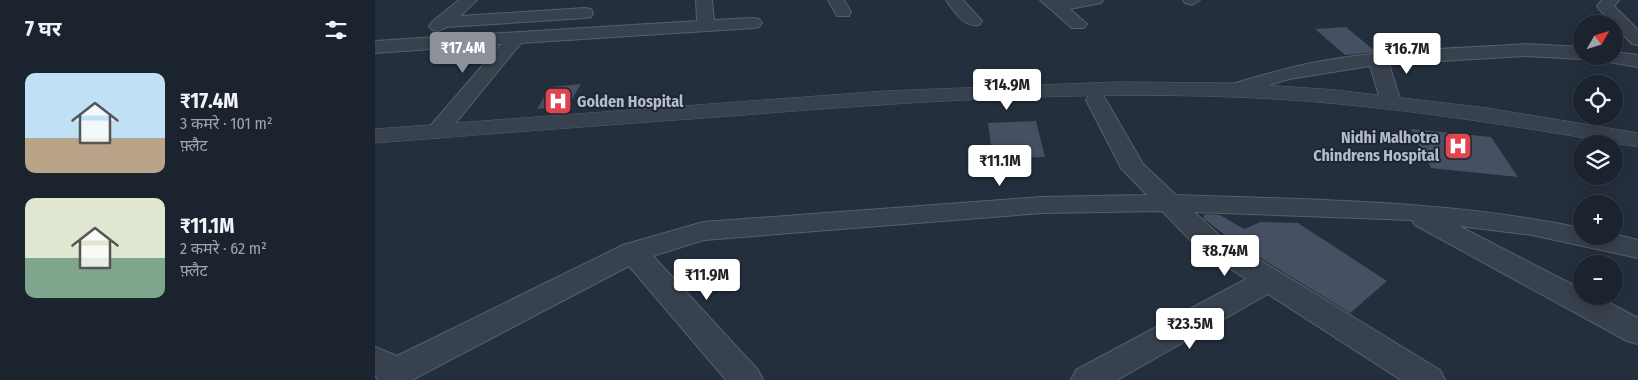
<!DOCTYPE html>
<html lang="hi">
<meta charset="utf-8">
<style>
body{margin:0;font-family:"Fira Sans Condensed","Noto Sans Devanagari",sans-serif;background:#282f3a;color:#f1f3f6;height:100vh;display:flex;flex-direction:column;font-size:19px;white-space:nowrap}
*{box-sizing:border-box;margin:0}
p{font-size:16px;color:#a0a4aa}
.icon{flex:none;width:28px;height:28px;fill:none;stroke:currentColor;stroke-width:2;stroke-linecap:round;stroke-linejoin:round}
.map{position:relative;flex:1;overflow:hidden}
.drawer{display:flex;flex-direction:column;background:#1b232e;width:375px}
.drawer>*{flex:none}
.needle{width:32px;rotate:51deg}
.buttons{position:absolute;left:1198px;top:15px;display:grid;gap:10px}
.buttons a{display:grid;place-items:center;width:50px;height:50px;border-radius:50%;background:#1b232e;box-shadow:0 2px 12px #0003,0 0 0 1px #39404a;font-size:25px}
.price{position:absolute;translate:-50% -42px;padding:0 11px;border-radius:5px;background:#fff;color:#222;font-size:16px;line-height:32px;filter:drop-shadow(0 1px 2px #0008)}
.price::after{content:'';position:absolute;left:50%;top:30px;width:15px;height:11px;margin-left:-8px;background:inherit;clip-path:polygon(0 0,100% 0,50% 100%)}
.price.on{background:#8c9099;color:#fff}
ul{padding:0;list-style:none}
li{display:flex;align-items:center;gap:15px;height:125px;padding:0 25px}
li span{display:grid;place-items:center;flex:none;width:140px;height:100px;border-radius:10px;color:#555}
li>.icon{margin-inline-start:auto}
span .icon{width:60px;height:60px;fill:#fffc;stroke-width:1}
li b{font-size:21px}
h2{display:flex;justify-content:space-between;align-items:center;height:60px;padding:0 25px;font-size:21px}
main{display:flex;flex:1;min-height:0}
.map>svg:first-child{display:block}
</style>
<main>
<section class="drawer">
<h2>7 घर<svg class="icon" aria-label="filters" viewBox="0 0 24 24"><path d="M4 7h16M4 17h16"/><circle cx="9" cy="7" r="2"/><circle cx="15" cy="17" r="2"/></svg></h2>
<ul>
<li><span style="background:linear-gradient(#bfe0f5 65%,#b9a48a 0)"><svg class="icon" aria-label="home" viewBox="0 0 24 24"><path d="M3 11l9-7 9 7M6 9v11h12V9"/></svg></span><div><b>₹17.4M</b><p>3 कमरे · 101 m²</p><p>फ़्लैट</p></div></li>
<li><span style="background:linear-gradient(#dfe7d0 60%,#7fa58c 0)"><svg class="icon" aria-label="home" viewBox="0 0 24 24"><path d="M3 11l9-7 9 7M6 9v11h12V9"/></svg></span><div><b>₹11.1M</b><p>2 कमरे · 62 m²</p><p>फ़्लैट</p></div></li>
</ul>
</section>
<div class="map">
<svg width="1263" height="380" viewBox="0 0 1263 380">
<rect width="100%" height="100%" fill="#242f3e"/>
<path fill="#455162" d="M971,27l30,25 -31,3 -30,-26z
M206,84l-13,22 -31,3 13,-22z
M661,121l9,36 -52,2 -5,-36z
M1036,129l80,8 27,40 -87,-9z
M830,214l15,1 24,14 17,-7 37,1 89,58 -37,32 -120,-74 -27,-21z"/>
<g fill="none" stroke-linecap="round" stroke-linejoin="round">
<defs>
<path id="minor" d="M84,0h18l-17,16 125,-8 6,1 2,4 -2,4 -6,1 -138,9 -9,4 -6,-1 -3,-4 3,-4z
M321,0h16l2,20 39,-2 6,1 3,4 -3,4 -6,1 -232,15 -76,93 -8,2 -8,-2 -3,-5 75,-87 -126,9v-12l322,-20z
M453,0h16l7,12 -2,4h-12z
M571,0h17l19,21 -3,4c-15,3 -25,-14 -33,-25z
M665,0h63l-2,3 -31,6 17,15 -3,4h-12z
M808,0h17l-8,5 -7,-2z
M1227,0h17l-5,6 24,24v15l-6,-1 -33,-35 -2,-3z
M1150,44l56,3v9h7l-7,3 -56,-3 -136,8 12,38 -3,4 -7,2 -7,-2 -3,-4 -11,-36 -81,13 -56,17 -7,-2 -3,-4 3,-4c32,-10 63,-19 96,-25 67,-12 136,-12 203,-17z
M1239,52l24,3v12l-40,-7 -2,-4h18z
M721,94l7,2 3,4 37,64 33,31c135,5 272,5 405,33v8h33v-2l24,6v18l-106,-23 -73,-9 122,63v7h15l42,22v26l-11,-3 -212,-116 -3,-5 -218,-8 25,23 221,135 5,10h-44l-133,-86 -151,86h-46l5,-10 170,-91 -47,-30 -37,-38 -120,2 -338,27 -51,16 105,114 5,10h-37l-97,-114 -217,114h-35l1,-2 -3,-2v-29l22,9 226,-111 80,-23 339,-25 105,-2 -26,-27 -35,-68 3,-4z"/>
<path id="tertiary" d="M743,82l116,1 102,7 151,18 151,25v14c-134,-23 -268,-45 -404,-50 -164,-6 -328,5 -490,18 -123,9 -246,18 -369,28v-14l510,-38z"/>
</defs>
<use href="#minor" stroke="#565f6c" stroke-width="2"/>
<use href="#tertiary" stroke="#565f6c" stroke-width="1"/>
<use href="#minor" fill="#38414e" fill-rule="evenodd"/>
<use href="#tertiary" fill="#38414e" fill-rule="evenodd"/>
</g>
<defs>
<symbol id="hospital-square" viewBox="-11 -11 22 22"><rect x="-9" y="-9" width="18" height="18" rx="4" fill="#e0444e" stroke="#1d2633"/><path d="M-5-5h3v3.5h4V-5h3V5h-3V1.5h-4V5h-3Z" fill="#fff"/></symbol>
</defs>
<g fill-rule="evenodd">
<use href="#hospital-square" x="167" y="85" width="32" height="32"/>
<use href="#hospital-square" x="1067" y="130" width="32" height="32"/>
</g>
<g text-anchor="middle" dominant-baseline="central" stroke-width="4" stroke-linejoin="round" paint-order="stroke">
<g font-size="16" font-weight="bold" fill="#b4bcc9" stroke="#1d2633" text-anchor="start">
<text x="202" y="101">Golden Hospital</text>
<text x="1064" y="137" text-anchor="end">Nidhi Malhotra<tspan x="1064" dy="18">Chindrens Hospital</tspan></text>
</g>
</g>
</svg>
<div class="buttons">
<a><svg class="needle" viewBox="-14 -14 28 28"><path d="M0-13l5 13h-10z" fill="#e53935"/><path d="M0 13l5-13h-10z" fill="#a0a4aa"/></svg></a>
<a><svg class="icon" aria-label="locate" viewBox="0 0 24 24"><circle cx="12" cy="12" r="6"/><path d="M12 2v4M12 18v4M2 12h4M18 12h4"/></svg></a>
<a><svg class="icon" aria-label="layers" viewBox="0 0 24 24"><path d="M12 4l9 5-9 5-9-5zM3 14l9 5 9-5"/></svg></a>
<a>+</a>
<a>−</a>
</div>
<b class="price on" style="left:88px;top:74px">₹17.4M</b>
<b class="price" style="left:1032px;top:75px">₹16.7M</b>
<b class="price" style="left:632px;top:111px">₹14.9M</b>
<b class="price" style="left:625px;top:187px">₹11.1M</b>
<b class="price" style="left:850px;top:277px">₹8.74M</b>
<b class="price" style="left:332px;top:301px">₹11.9M</b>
<b class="price" style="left:815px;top:350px">₹23.5M</b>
</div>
</main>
